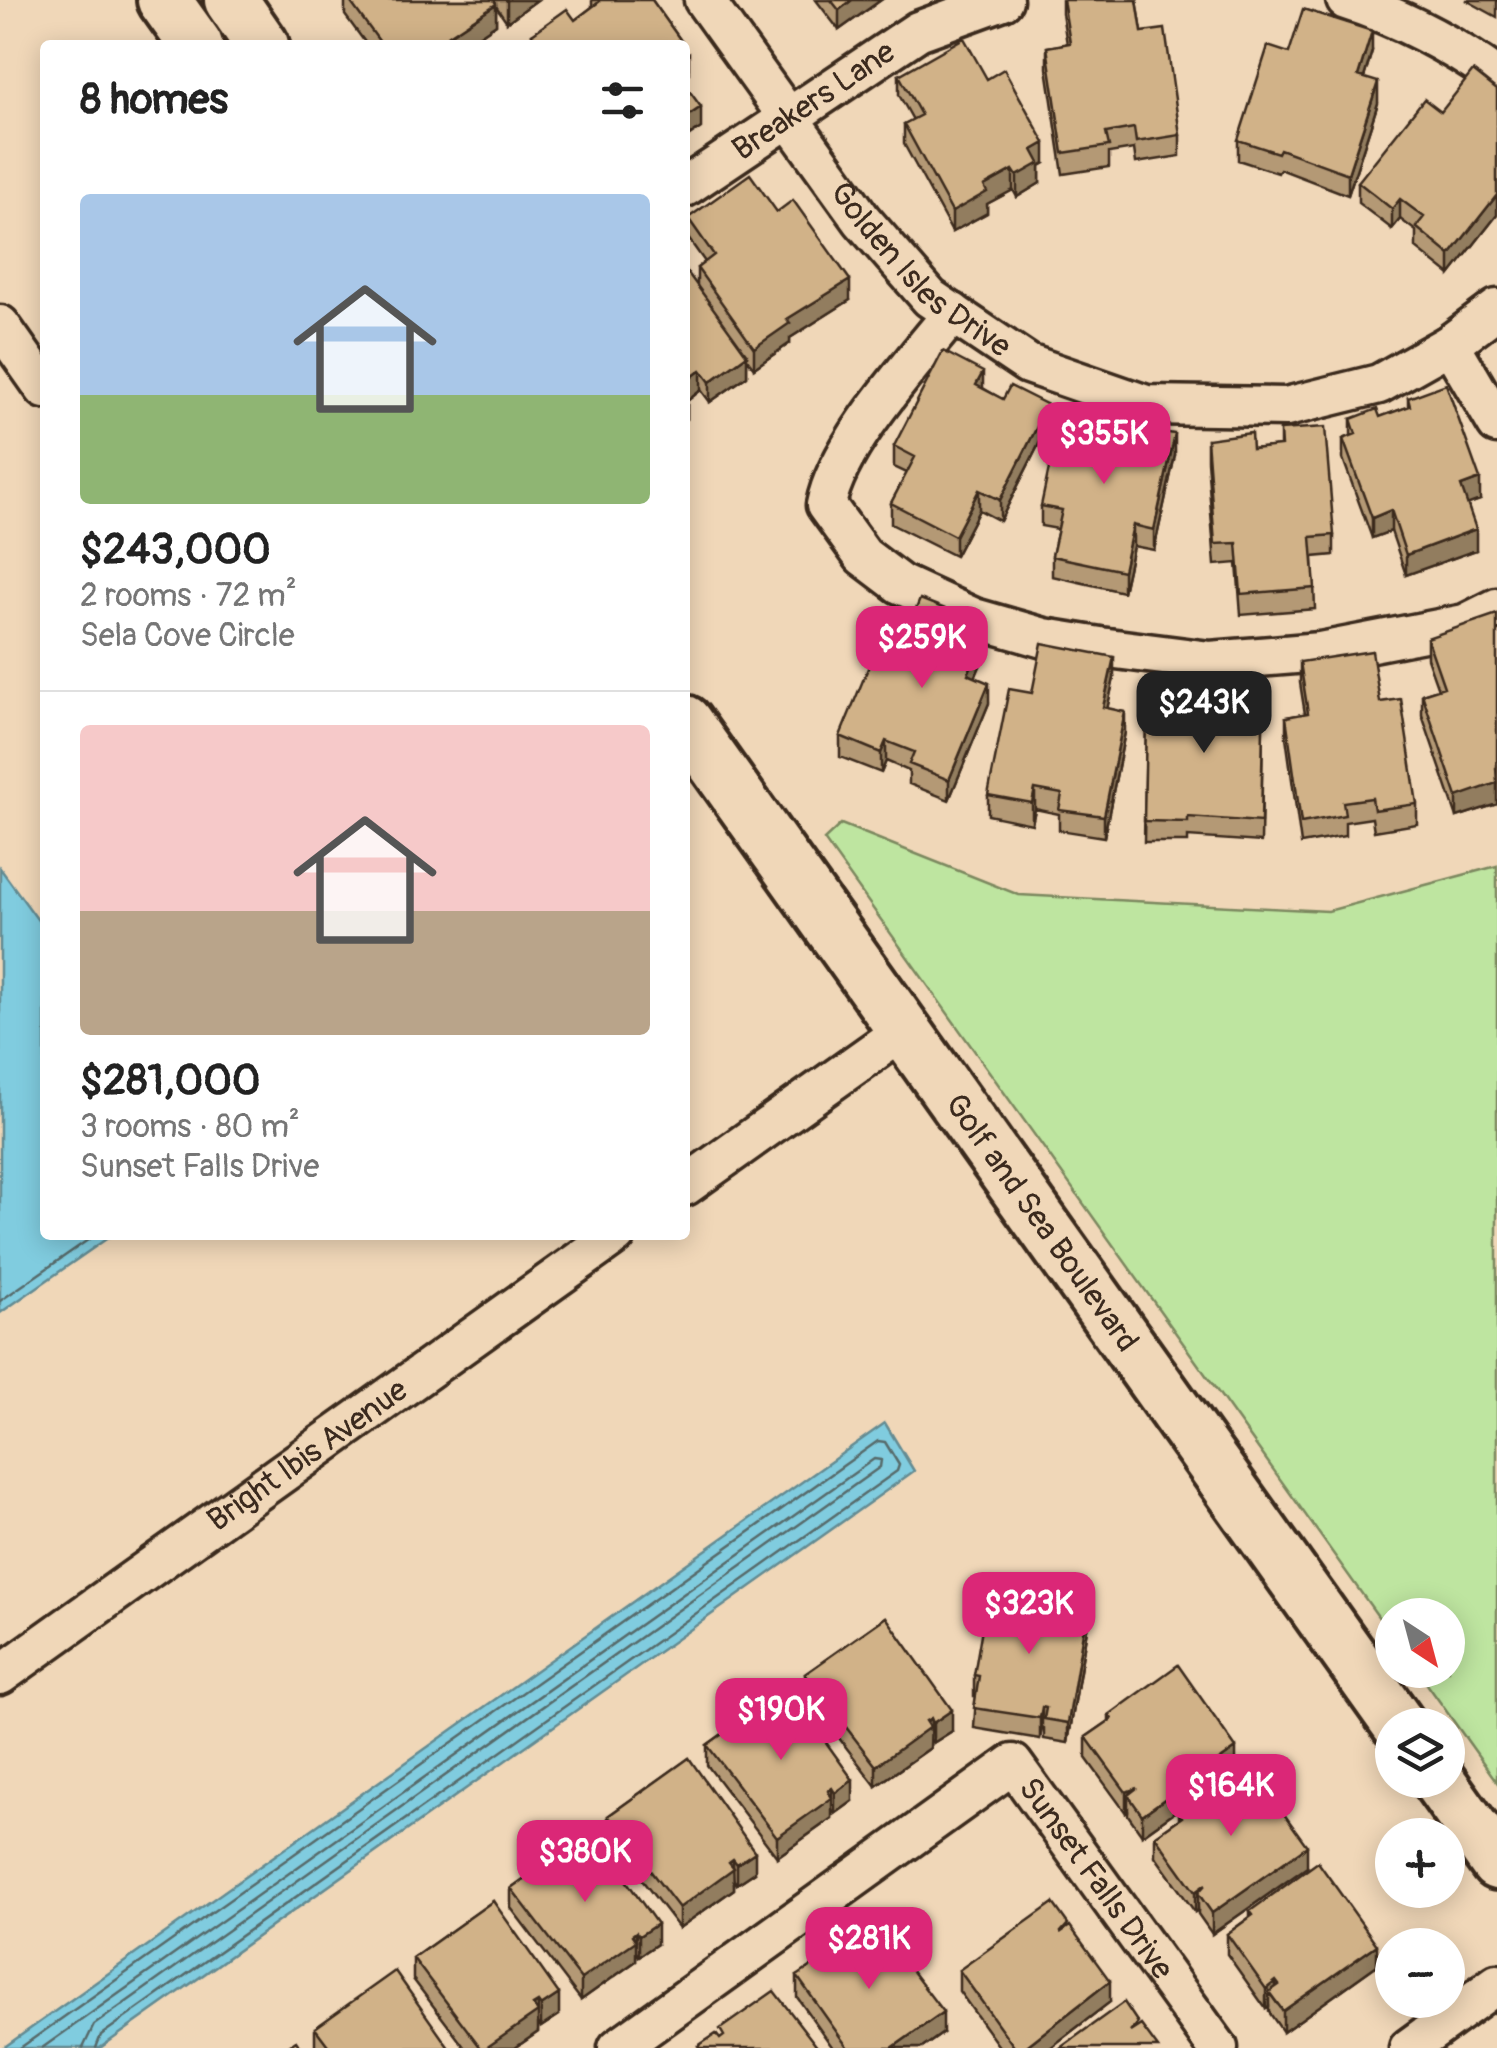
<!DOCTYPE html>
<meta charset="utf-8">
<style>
body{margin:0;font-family:Pangolin,sans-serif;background:#f6f6f6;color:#222;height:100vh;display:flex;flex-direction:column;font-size:38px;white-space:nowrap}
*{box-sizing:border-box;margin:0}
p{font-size:32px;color:#767676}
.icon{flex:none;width:55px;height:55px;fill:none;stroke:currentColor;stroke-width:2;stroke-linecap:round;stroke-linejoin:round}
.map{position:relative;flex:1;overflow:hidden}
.sheet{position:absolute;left:40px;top:40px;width:650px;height:1200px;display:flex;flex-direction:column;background:#fff;border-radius:10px;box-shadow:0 5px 25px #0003}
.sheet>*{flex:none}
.needle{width:65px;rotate:144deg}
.fabs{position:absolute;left:1375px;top:1598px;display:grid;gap:20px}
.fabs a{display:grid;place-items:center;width:90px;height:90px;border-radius:50%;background:#fff;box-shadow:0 5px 25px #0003;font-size:50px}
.price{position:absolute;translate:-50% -85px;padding:0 22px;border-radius:20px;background:#db2777;color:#fff;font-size:32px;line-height:65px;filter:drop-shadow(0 2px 5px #0008)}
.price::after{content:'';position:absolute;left:50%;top:60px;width:30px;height:22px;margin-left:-15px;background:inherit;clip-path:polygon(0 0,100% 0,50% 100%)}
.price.on{background:#222;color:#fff}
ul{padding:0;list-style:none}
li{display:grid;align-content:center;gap:20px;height:530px;padding:0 40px}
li+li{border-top:2px solid #e0e0e0}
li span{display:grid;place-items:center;height:310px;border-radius:10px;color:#555}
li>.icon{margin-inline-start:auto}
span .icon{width:180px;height:180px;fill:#fffc;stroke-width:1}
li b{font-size:42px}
h2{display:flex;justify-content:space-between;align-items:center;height:120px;padding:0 40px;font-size:42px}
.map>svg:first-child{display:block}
</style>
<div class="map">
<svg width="1497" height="2048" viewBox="0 0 1497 2048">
<rect width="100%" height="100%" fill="#f0d7b8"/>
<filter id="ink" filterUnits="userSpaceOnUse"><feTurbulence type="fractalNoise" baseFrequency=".01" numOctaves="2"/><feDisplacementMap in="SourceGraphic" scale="20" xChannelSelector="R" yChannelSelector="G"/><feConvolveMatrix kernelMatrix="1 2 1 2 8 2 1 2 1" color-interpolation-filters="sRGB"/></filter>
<g filter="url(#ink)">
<path fill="#bee5a0" stroke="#7c885f" stroke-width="2.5" d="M841,824l178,71 309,16 169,-45v916l-80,-112h31v-55h-56v21l-568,-796z"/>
<path fill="#80ccdf" stroke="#648b92" stroke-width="2.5" d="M0,868l45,62v305h67l-112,78z
M885,1423l29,48 -814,577h-97z"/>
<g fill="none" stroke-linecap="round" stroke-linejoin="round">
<path stroke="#576b6b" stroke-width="2.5" d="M0,1301l95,-66
M20,2048l858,-607 7,1 14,23 -2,6 -796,564 -5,13
M42,2048l832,-589 7,1 -1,7 -786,558 -11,23"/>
<defs>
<g id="street">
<path id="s1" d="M704,0l158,220 68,78 98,66 118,41 140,2 93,-23 71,-40 47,-35"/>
<path d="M1346,0c56,18 103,43 151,77"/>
<path id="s2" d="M685,187l233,-156 85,-31"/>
<path d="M953,313c-39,49 -116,132 -127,192l37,51 37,28 74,34 70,20 56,9 110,14 110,-9 145,-28 32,-16"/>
<path d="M0,325l45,64"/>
<path d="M1450,344l47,80"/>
<path d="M685,1186l219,-156"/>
<path id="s3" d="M0,1675l616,-440"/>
<path id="s4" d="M618,2048l395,-284 205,284"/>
<path d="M1409,2048l88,-64"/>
</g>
<g id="secondary">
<path d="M164,0l32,45"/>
<path d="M231,0l31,45"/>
<path id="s5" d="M685,722l714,1003"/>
<path d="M1438,1780l59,83"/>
</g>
</defs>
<use href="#street" stroke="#3b2a1e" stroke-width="45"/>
<use href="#secondary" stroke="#3b2a1e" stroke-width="60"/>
<use href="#street" stroke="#f0d7b8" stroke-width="38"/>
<use href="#secondary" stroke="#f0d7b8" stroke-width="52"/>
</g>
<path fill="#b49975" stroke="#3b2a1e" stroke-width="2.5" d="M345,0h192l-30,22 -11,-16v18l-31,21h-98l-22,-30z
M592,0h60l32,45h-152v-11l43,-14 17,-13z
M816,0h65l-42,30z
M1062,0h75l5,32 38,103v21l-44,7 -2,-14 -25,4v14l-46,7 -16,-106v-21l20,-3 -5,-31z
M1466,0h31v17z
M1372,51l-8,27 14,25 -30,92 -68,-26 -2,4 -40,-13v-20l51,-87z
M899,75l88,4 58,84 -5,3v17l-23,14 -4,-7 -26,14v9l-35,19 -48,-88v-20l9,-4 -14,-25z
M1497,90v125l-47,60 -34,-27v-17l-16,-12 -8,10 -34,-26v-21l83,-70z
M777,212l73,88 -60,38v5l-36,25 -7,-9v17l-37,26 -9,-12 -14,11v18l-2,1 12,-134v-18l8,-6 -17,-24v-20z
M983,388l65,38 -48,95 -21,-11 -24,46 -64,-32v-21l16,-30 -13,-6v-21z
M1408,398l72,102 -12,4 8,46 -70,25 -15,-44 -19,7 -29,-79v-20l8,-3v-17l29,-2 28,-10z
M1105,423l70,32 -21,95 -21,-4 -10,46 -71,-16v-20l6,-27 -17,-3v-20z
M1280,430l54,105v20l-21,2 2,52 -74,6 -4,-52 -22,2 -8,-105v-21l45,10 28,-3z
M1427,638l70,166 -40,13 -35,-102v-21l16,-5 -11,-31z
M988,647l-13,30 14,26 -40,97 -40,-16v-13l-23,-10 -5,12 -41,-16v-21z
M1300,662l80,40 37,102v20l-43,7 -2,-13 -27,4v14l-44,8 -15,-107v-20l19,-3 -5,-31z
M1114,678l-7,30 18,24 -21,105 -45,-7v-16l-24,-5 -3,15 -44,-9v-20l44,-102z
M1146,722l117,3 -2,117 -73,-5v5h-44z
M886,1617l66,114 -19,12 -3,-4v9l-54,38 -71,-92v-20z
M1087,1629l-19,114 -24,-4v-11l-2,-1 -2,12 -66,-11 2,-32h-2v-21z
M787,1688l66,113 -18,13 -3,-5v9l-55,39 -70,-92v-20z
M1109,1715l127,53 -94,67 -14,-20v-3l-2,1 -40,-55v-21l23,-16z
M689,1758l66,114 -18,12 -3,-4v9l-55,39 -71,-92v-20z
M1179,1813l128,54 -95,67 -14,-20v-4l-3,2 -40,-56v-20l24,-17z
M591,1831l66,113 -18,12 -3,-4v9l-55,39 -70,-92v-20z
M493,1901l66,114 -18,12 -3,-4v9l-23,16h-50l-52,-69v-21z
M1250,1911l127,54 -94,67 -14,-20v-5l-3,2 -39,-55v-20l23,-17z
M1068,1927l42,75 -60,46h-50l-41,-57v-21z
M818,1959l125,74 -21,15h-89l-36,-51v-21l21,-8z
M315,2028l134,20h-134z"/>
<path fill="#927d5f" stroke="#3b2a1e" stroke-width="2.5" d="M509,0h28l-30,22v-21z
M852,0h29l-42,30v-20z
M496,4v20l-31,21h-31z
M1372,31v20l-14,46v-21z
M689,53v20l-4,3v-20z
M1378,82v21l-30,92v-21z
M701,107v21l-16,11v-21z
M1045,143v20l-5,3v17l-23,14v-21l16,-26z
M1013,170v20l-26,14v9l-35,19v-20l32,-26z
M1497,195v20l-47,60v-20z
M1400,199v20l-8,10v-20z
M850,280v20l-60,38v5l-36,25v-20l33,-29z
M747,355v21l-37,26v-20z
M701,370v20l-14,11v18l-2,1v-38z
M983,372v20l-7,-7z
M1048,405v21l-48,95v-21z
M1175,434v21l-21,95v-20z
M1480,479v21l-19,7v-21z
M979,490v20l-24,46v-20z
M1391,510v21l-19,7v-20z
M1133,525v21l-10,46v-21z
M1476,529v21l-70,25v-20z
M988,626v21l-20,48v-21z
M1114,657v21l-11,50v-21z
M989,683v20l-40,97v-20z
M1125,712v20l-21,105v-21z
M886,741v20l-5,12v-20z
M1497,767v37l-40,13v-20z
M1035,789v20l-3,15v-21z
M1087,1608v21l-19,114v-20z
M1042,1707v20l-2,12v-21z
M952,1710v21l-19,12v-20z
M931,1718l-1,30 -54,38v-20z
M1236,1748v20l-94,67v-20z
M853,1780v21l-18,13v-21z
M832,1788v30l-55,39v-20z
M1137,1788l-9,7v17l-2,1v-21z
M1307,1846v21l-95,67v-21z
M755,1852v20l-18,12v-20z
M733,1859l1,30 -55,39v-20z
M1206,1884l-8,9v17l-3,2v-20z
M657,1924v20l-18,12v-20z
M636,1932v29l-55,39v-21z
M1377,1945v20l-94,67v-21z
M1110,1981v21l-60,46h-26z
M1276,1981v21l-7,-10v15l-3,2v-20z
M559,1994v21l-18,12v-21z
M538,2002v30l-23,16h-29z
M943,2012v21l-21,15h-30z"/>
<path fill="#d1b288" stroke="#3b2a1e" stroke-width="2.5" d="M349,0h145l2,4 -62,41h-52z
M598,0h54l32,45h-144l-8,-11 35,-25 8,11 24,-18z
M831,0h21l-13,10z
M1063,0h74l5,32 23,-3 15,106 -44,7 -2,-14 -28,5 3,13 -46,7 -16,-106 23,-4z
M1303,9l69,22 -14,45 20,6 -30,92 -68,-25 -2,4 -40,-13 30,-94 21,7z
M964,38l23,41 17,-10 41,74 -12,7 7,13 -23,13 -4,-6 -29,16 3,6 -35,20 -48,-88 17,-9 -22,-40z
M1473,71l24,19v105l-47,60 -34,-28 8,-10 -24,-18 -8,10 -34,-27 66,-83 17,13z
M685,85l16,22 -16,11z
M750,174l27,38 16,-12 57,80 -63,39 3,4 -36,25 -57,-80 17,-13 -26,-37z
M685,269l62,86 -37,27 -9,-12 -16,12z
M943,351l40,21 -7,13 27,14 7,-13 38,19 -48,95 -21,-10 -24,46 -64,-33 24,-46 -21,-11z
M1446,384l34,95 -19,7 15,43 -70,26 -15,-45 -19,8 -29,-79 13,-5 -5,-15 26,-10 3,8 30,-11 -2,-8z
M1061,412l44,7 -2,4 72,11 -21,96 -21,-5 -10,46 -71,-15 10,-46 -21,-4z
M1325,427l9,108 -23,2 4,51 -74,6 -4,-51 -22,1 -8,-105 44,-6 1,16 29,-3 -1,-16z
M920,599l68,27 -20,48 21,9 -40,97 -40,-16 5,-12 -28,-11 -5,12 -41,-17 40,-97 21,8z
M1497,614v153l-1,1 1,15 -40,14 -35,-103 22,-7 -17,-49z
M1042,643l72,14 -11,50 22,5 -21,104 -45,-6 3,-16 -27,-5 -3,14 -44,-8 21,-106 23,4z
M1372,651l8,51 21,-3 16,105 -43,6 -2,-12 -29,4 2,13 -44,8 -15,-106 22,-4 -8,-51z
M1170,677l73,1 -1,47h21l-2,97 -73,-5v5l-44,-1 2,-99h23z
M988,1593l99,15 -19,115 -24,-4 2,-11 -4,-1 -2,11 -66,-10 5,-32 -5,-1z
M886,1617l66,93 -19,13 -2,-5 -5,3 4,6 -54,39 -71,-92z
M1178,1665l58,83 -94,67 -14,-20 9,-7 -11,4 -40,-55 26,-18 -3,-4z
M787,1688l66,92 -18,13 -3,-5 -4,3 4,7 -55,39 -70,-92z
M689,1758l66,94 -18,12 -4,-5 -4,3 5,6 -55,40 -71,-92z
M1248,1764l59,82 -95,67 -14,-20 8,-9 -11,8 -40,-56 27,-19 -3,-4z
M591,1831l66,93 -18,12 -3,-4 -4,3 4,6 -55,38 -70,-91z
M1318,1862l59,83 -94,66 -14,-19 10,-7 -3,-4 -10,8 -39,-55 26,-19 -3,-4z
M493,1901l66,93 -18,12 -3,-4 -5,3 5,7 -52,36h-5l-68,-90z
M1053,1903l15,21 -8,9 10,-7 40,55 -86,67h-9l-56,-78z
M873,1920l70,92 -51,36h-44l-51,-72 18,-12 3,4 4,-3 -4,-6z
M395,1971l54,77h-119l-15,-20z
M774,1991l44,57h-118l-2,-2 18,-12 4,5 4,-3 -4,-7z
M1124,2002l14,21 -8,9 11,-7 17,23h-98z
M296,2041l5,7h-15z"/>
</g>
<g text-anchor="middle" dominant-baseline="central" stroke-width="8" stroke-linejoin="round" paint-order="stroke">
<g font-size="32" fill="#3b2a1e" stroke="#f0d7b8">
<text stroke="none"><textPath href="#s2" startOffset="155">Breakers Lane</textPath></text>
<text stroke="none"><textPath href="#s1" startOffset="348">Golden Isles Drive</textPath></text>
<text stroke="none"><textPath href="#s5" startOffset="615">Golf and Sea Boulevard</textPath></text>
<text stroke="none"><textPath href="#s3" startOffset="378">Bright Ibis Avenue</textPath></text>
<text stroke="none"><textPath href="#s4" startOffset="628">Sunset Falls Drive</textPath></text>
</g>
</g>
</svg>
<div class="fabs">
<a><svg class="needle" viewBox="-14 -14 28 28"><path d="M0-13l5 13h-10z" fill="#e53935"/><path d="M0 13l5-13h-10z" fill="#767676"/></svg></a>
<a><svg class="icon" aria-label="layers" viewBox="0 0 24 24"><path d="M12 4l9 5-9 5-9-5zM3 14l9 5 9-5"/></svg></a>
<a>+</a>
<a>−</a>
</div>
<b class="price" style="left:1104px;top:487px">$355K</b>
<b class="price" style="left:922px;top:691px">$259K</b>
<b class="price on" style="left:1204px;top:756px">$243K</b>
<b class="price" style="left:1029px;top:1657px">$323K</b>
<b class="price" style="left:781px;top:1763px">$190K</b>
<b class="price" style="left:1231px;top:1839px">$164K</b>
<b class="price" style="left:585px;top:1905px">$380K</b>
<b class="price" style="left:869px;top:1992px">$281K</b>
<section class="sheet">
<h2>8 homes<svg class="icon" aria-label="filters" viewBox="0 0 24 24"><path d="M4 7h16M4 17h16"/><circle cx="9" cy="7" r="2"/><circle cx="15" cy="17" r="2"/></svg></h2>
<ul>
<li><span style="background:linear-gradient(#a9c7e8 65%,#8fb573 0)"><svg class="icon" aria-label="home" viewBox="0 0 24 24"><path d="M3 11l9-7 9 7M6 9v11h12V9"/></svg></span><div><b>$243,000</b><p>2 rooms · 72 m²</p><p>Sela Cove Circle</p></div></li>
<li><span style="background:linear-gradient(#f6c9c9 60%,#b9a48a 0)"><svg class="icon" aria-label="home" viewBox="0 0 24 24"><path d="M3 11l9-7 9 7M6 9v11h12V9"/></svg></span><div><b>$281,000</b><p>3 rooms · 80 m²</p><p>Sunset Falls Drive</p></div></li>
</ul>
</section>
</div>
